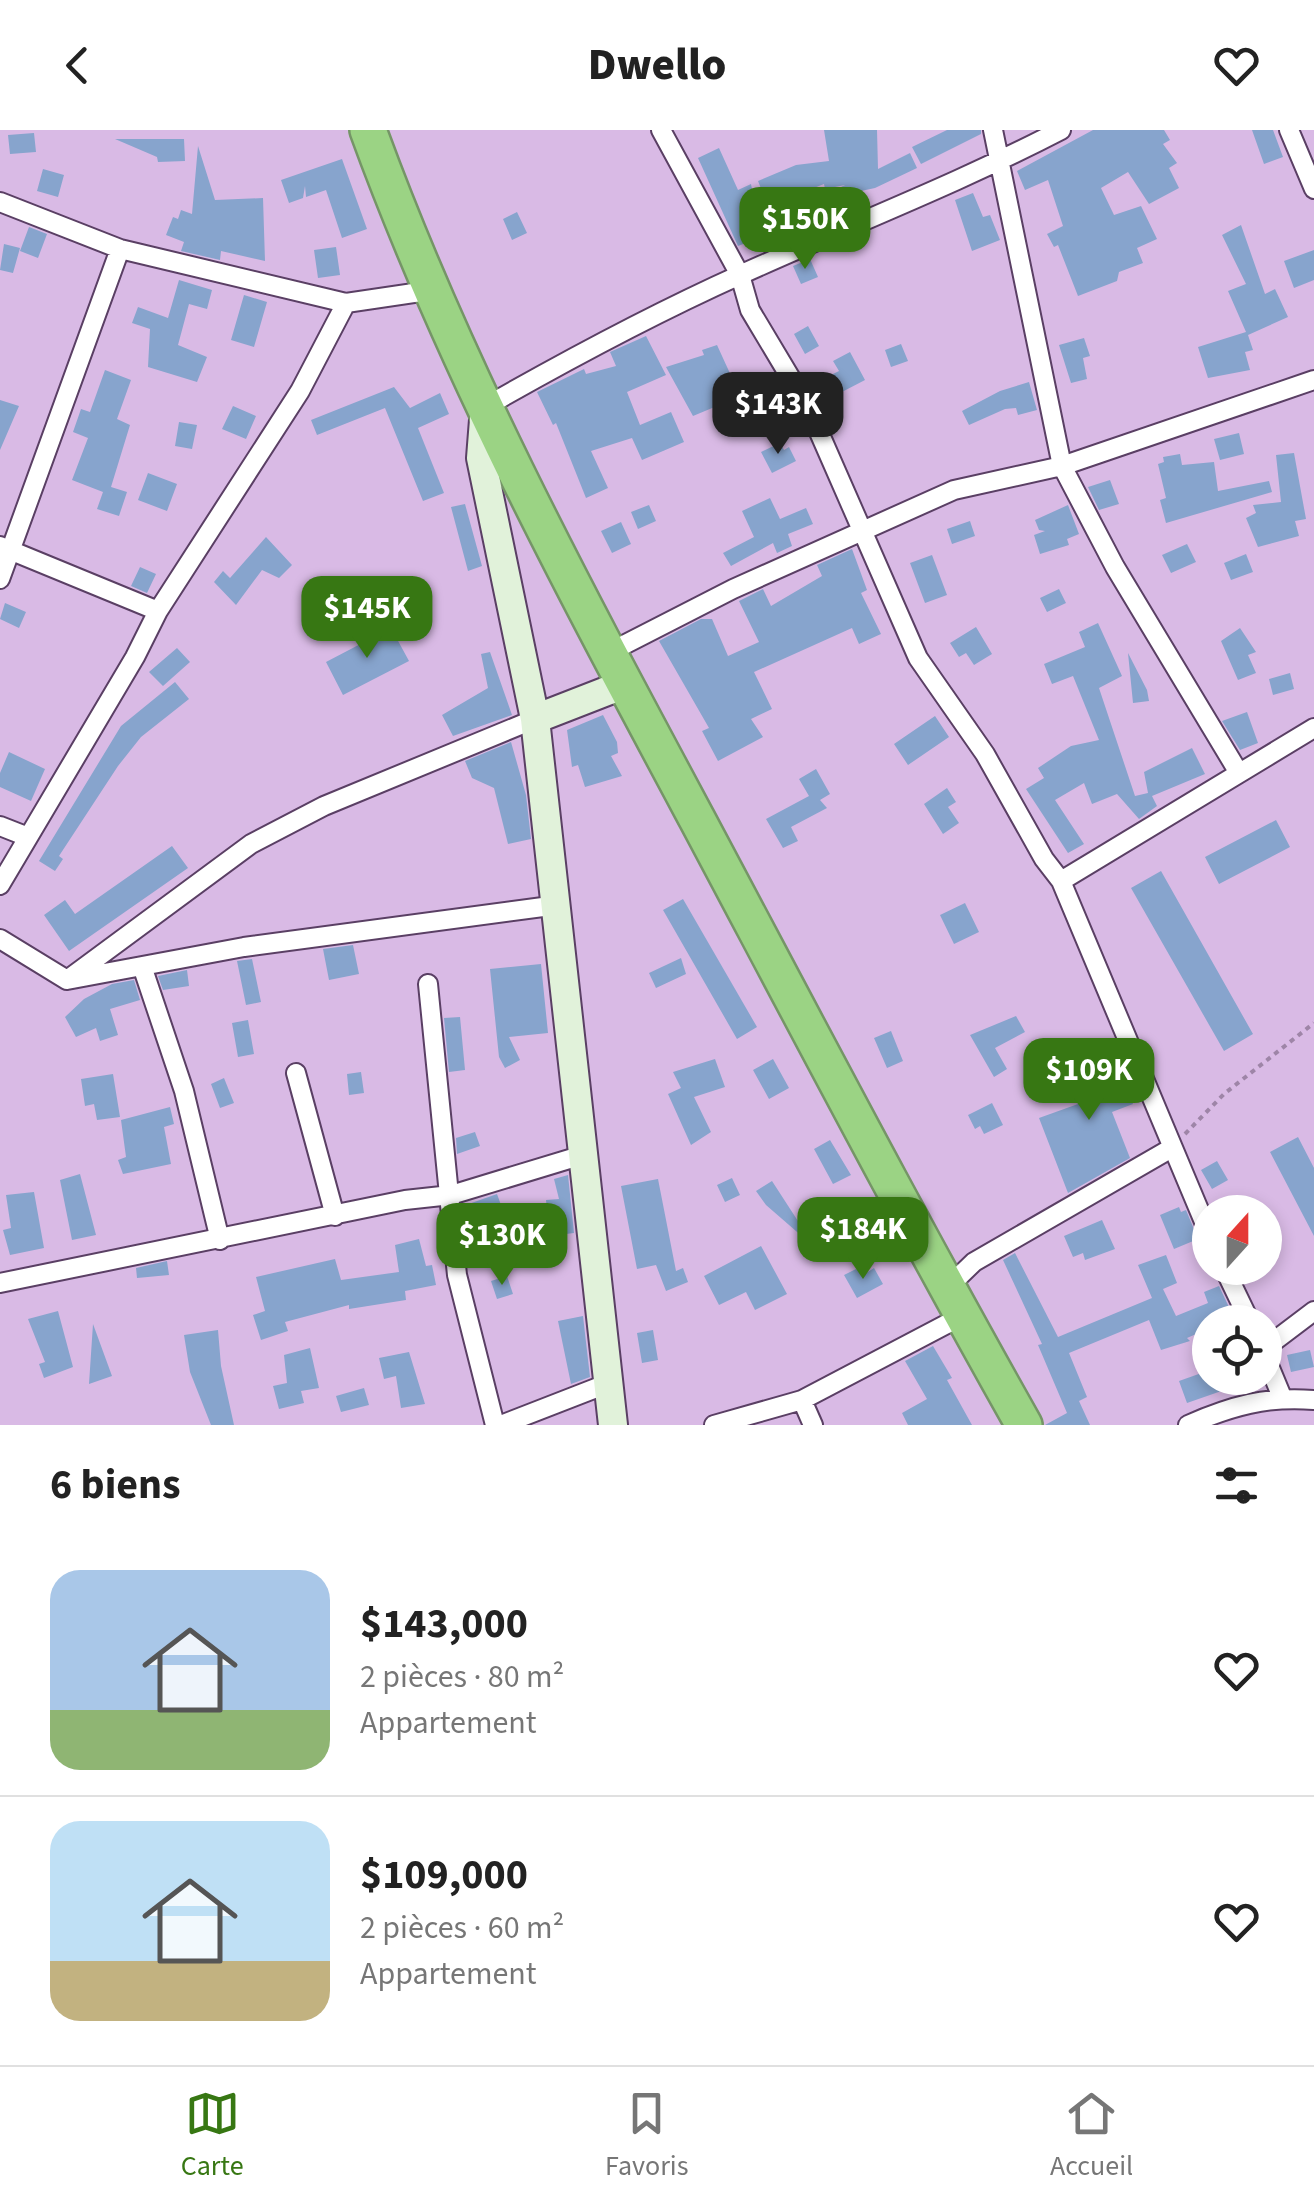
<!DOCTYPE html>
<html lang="fr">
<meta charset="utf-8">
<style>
body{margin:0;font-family:"Source Sans 3",sans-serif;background:#f6f6f6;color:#222;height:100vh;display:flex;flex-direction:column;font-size:38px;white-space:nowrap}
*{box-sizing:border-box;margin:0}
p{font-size:32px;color:#767676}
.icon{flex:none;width:55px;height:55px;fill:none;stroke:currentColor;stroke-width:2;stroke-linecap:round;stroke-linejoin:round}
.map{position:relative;height:1295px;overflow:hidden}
.side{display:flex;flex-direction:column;background:#fff;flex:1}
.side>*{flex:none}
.needle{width:65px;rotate:21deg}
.controls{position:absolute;left:1192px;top:1065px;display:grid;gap:20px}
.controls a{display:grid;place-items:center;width:90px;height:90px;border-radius:50%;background:#fff;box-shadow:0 5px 15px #0003;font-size:50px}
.price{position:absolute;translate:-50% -85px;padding:0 22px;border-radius:20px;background:#377713;color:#fff;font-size:32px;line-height:65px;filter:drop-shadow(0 2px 5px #0008)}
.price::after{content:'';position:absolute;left:50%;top:60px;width:30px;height:22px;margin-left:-15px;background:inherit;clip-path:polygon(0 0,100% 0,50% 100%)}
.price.active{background:#222;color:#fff}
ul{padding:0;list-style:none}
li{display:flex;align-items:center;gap:30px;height:250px;padding:0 50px}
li+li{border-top:2px solid #e0e0e0}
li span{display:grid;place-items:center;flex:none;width:280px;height:200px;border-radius:30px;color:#555}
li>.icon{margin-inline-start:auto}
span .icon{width:120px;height:120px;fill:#fffc;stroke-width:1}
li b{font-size:42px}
h2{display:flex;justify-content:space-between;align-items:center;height:120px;padding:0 50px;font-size:42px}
header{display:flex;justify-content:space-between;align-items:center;height:130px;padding:0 50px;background:#fff;font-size:45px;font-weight:800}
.dock{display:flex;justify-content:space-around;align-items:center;height:140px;border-top:2px solid #e0e0e0;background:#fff;font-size:28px;color:#767676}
.dock a{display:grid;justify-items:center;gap:5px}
.dock .active{color:#377713}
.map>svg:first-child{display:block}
</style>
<header><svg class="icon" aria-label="back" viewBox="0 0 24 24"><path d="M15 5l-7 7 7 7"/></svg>Dwello<svg class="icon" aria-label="heart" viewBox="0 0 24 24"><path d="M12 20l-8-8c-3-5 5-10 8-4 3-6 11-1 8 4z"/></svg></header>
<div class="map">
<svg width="1314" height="1295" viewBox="0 0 1314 1295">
<rect width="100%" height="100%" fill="#d9bae5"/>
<path fill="#87a4cd" d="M824,0h53l1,39 32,-16 7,15 -42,20 -33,7 -3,-7 6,-3 -20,4 -1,-5 -56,22 -10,-25 38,-16 33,-4z
M947,0h34v4l-60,30 -9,-17z
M1093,0h71l6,10 -7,4 14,19 -8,5 10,20 -30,16 -21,-32 -27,16 13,27 27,-9 16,33 -20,9 6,15 -24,9 -2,9 -39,15 -20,-51 -4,2 -7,-13 16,-8 -15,-46 -23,10 -8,-19z
M1252,0h21l10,27 -19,7z
M34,3l2,19 -26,2 -2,-19z
M115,9h69l1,22 -27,1 -1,-5z
M198,16l17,54 48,-2 2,63 -44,-10 -1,9 -39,-9 3,-9 -18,-7 7,-18 5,2 3,-9 11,4z
M719,18l19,42 13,-6 10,53 -23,9 -40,-88z
M342,29l25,70 -25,9 -16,-48 -20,7 -1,-11 -2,12 -14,5 -8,-23z
M43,39l21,6 -6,22 -21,-6z
M973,63l10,24 7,-2 10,25 -28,11 -17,-51z
M517,82l10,21 -15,7 -9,-21z
M1241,95l24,69 10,-5 13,28 -40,18 5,15 -8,2 5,18 -42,8 -10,-31 48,-15 -18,-41 18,-7 -24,-49z
M29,97l18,7 -9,24 -18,-7z
M4,114l16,4 -7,25 -13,-3z
M336,117l4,28 -22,3 -4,-28z
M1314,120v30l-20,8 -10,-27z
M810,129l8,18 -17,7 -8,-18z
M179,150l33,10 -5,19 -18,-5 -11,41 29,12 -10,25 -49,-15 2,-38 -18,-6 6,-16 30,11z
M244,165l23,7 -13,45 -23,-7z
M808,196l11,20 -14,8 -11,-20z
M646,206l20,39 -39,17 13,33 31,-13 13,30 -42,18 -10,-22 -41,13 17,37 -22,10 -30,-75 -3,2 -16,-33 47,-23 2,5 30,-8 -6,-14z
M1084,208l6,18 -7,2 4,21 -16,4 -12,-38z
M901,214l7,17 -17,6 -6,-17z
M717,215l21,46 13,-8 9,15 -6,4 6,11 -19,10 -12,-22 -36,15 -27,-49 38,-12 -2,-5z
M850,222l15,28 -25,13 -9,-18 8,-4 -6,-10z
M105,240l26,10 -14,39 13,6 -19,62 16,5 -8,24 -22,-7 6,-17 -31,-12 16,-42 -15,-6 8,-23 9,3z
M1029,252l8,28 -19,5 -2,-7 -11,1 -36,16 -7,-14 38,-20z
M394,257l16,21 30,-15 9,21 -31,14 26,65 -21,8 -38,-93 -68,27 -6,-15z
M0,270l19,6 -19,44z
M233,276l23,10 -10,23 -24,-10z
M179,292l18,3 -5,24 -17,-3z
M1239,303l5,21 -24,6 -6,-21z
M780,313l4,7 5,-3 7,14 -24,12 -11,-21z
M1294,323l12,66 -11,2 4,15 -41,11 -12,-29 10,-5 -3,-8 28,-3 -5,-47z
M1180,324l2,11 32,-3 4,29 51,-10 3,11 -106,31 -6,-23 6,-2 -8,-34 6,-2 -1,-5z
M148,343l29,11 -10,27 -29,-11z
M1110,350l9,24 -20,6 -11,-23z
M770,368l10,21 26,-11 7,16 -25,10 4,12 -15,7 -4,-10 -42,23 -8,-13 31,-16 -12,-26z
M465,374l17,62 -14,5 -17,-64z
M649,375l7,16 -18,8 -7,-17z
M1068,375l11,29 -12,5 2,6 -29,9 -6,-19 11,-4 -6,-1 -4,-10z
M970,391l5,15 -23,8 -5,-15z
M621,392l10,22 -19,9 -11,-22z
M266,407l26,28 -13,13 -17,-8 -26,35 -22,-23 9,-11 7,7z
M1187,414l9,18 -25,11 -9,-18z
M852,419l15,41 -6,3 20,41 -22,10 -7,-16 -98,44 18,37 -21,10 12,18 -45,24 -16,-30 7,-3 -50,-87 42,-22h11l16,37 31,-14 -20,-41 24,-12 8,17 51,-30 -5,-11z
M1246,424l7,18 -22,8 -7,-17z
M932,425l15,40 -22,8 -15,-40z
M140,437l16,7 -9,19 -16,-7z
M1059,459l7,14 -19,9 -7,-14z
M5,473l21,9 -7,16 -19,-9z
M1098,493l24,53 -23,12 36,108 13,-3 -4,-21 48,-24 13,26 -53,22 5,10 -18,13 -22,-25 -25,10 -8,-21 -29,17 29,44 -16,9 -42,-64 18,-11 -6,-10 33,-22 28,-6 -26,-64 -21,8 -8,-20 41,-17 -6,-15z
M976,497l16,27 -18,11 -8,-12 -7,4 -9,-14z
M391,498l18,33 -66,34 -17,-33z
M1240,498l16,24 -8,3 8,18 -18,7 -17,-39z
M177,518l13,14 -27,24 -14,-14z
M490,522l22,63 -59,21 -11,-21 46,-27 -7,-34z
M1128,523l19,37 2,11 -16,2z
M1290,543l4,16 -21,6 -4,-16z
M175,552l14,17 -48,38 -23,29 -59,90 4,3 -8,12 -16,-10 82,-135z
M1247,582l11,31 -18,7 -18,-29z
M603,585l14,27 1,11 -7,3 11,20 -37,11 -7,-22 -6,2 -5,-37z
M935,586l14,21 -41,28 -14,-21z
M511,612l15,53 5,44 -23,5 -14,-56 -22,-10 -7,-17z
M9,622l36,17 -14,32 -31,-14v-14z
M816,639l14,25 -10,6 7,8 -36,19 7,14 -15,7 -17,-29 43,-23 -10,-17z
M947,658l9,14 -8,5 11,16 -16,11 -19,-30z
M1276,690l14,27 -71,37 -14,-27z
M172,716l16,22 -119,83 -25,-36 21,-15 10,14z
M1161,741l92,163 -29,17 -93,-163z
M683,769l74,128 -20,12 -74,-129z
M965,773l14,29 -25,12 -14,-29z
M353,815l6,29 -30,6 -6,-31z
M681,828l5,16 -30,14 -7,-15z
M252,829l9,43 -15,3 -9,-44z
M541,834l7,69 -39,4 11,23 -15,8 -6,-11 -9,-88z
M187,840l2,16 -26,4 -5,-14z
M134,850l6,20 -30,9 8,26 -18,6 -4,-13 -20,9 -11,-20 19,-18 28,-15z
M1016,886l9,16 -30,16 12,21 -13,8 -24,-42z
M460,887l5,53 -16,2 -5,-54z
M248,890l6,34 -16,3 -6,-34z
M891,901l12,30 -16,7 -13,-30z
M1110,922l23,52 -21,8 18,46 -62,35 -29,-75 39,-14 -15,-37z
M715,929l10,28 -31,10 17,35 -20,13 -23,-51 13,-6 -8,-16z
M773,929l16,29 -20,11 -16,-29z
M361,942l3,21 -15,2 -2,-21z
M113,944l7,43 -23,3 -3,-16 -9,2 -4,-27z
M224,948l10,25 -14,5 -9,-24z
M992,973l11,22 -19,9 -4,-8 -5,3 -7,-14z
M170,977l4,17 -10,3 7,37 -48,10 -5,-14 8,-3 -5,-37z
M475,1002l5,14 -23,8 -1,-16z
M1298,1007l16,31v68l-44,-84z
M830,1010l21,35 -18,9 -19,-35z
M1217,1031l11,19 -16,9 -11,-19z
M80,1044l16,61 -24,5 -12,-60z
M568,1045l6,58 -8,1 -2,-16 -16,2 -2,-20 13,-1 -5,-20z
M732,1048l8,17 -15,7 -8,-17z
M658,1049l18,92 7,-3 5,14 -22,9 -10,-26 -19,4 -16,-83z
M772,1051l35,54 -3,3 -38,-33 -10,-14z
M34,1062l10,56 -34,7 -7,-25 8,-2 -5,-33z
M497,1064l8,22 -40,15 -2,-25z
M1179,1077l2,5 5,-2 12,29 -24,10 -14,-34z
M1102,1090l13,29 -30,11 -2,-7 -10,4 -9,-21z
M419,1109l7,27 6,-1 4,20 -31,6 1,9 -57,9v-4l-64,17 3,9 -27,9 -8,-25 12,-4 -9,-34 79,-18 6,21 58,-8 -4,-27z
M761,1116l26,48 -32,16 -9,-18 -27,13 -15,-29z
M1015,1123l43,84 94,-39 -14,-33 28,-10 11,28 -14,6 13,27 32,-13 -4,-11 15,-6 17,36h-26v6l-23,10 3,3 -29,9 -12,-30 -80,33 18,44 -8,4 11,24h-45l22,-12 -29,-68 4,-1 -39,-84z
M167,1131l2,14 -32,3 -1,-10z
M874,1138l9,16 -26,14 -13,-23 12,-6 7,6z
M507,1146l6,18 -16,5 -6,-18z
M58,1181l15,56 -29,11 -5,-14 6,-2 -17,-43z
M583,1186l7,61 -19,7 -13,-63z
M93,1194l19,52 -23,8z
M218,1200l3,36 13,59h-23l-21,-53 -6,-37z
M653,1200l5,30 -16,3 -5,-30z
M933,1216l19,32 -5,2 25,45h-64l-6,-12 25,-14 -22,-38z
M310,1218l9,40 -18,3 3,12 -25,6 -6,-23 14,-3 -3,-28z
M1310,1220l4,17 -23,5 -4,-17z
M409,1222l16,52 -24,4 -5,-32 -12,3 -5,-21z
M1210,1240v8l43,2 -66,23 -8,-22z
M364,1258l5,17 -28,7 -5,-16z"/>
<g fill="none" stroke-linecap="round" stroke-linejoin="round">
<defs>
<path id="street" d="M661,0l79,145 10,35 58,97 110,251 67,96 59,105 17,22
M993,0l69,336 53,101 124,206
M1289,0l25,59
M0,72l120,47 226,54
M485,277c84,-48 168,-93 257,-133 106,-48 215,-90 319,-144
M0,416l158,65
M0,449l120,-330
M608,523l125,-64 221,-99 108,-24 252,-86
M0,696l28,11
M0,755l135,-228 23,-46 142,-220 46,-88 88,-13
M0,809l67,41 177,-33 314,-42
M142,836l42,125 36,149
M67,850l184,-136 73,-38 211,-87
M428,854l29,291 38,150
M296,943l39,143
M1210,1106l-149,-355 253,-153
M1224,1138l26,54
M0,1153l405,-83 46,-5 135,-41
M947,1158l27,-26 196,-113
M1265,1218l49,-37
M1265,1226l17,41
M802,1270l11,25
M501,1295l108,-42
M714,1295l88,-25 160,-84
M1188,1295c43,-19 79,-29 126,-25"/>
<path id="secondary" d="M485,277l-4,51 54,261 78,706
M535,589l90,-35"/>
<path id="highway" d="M368,0c87,239 209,465 329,689 108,203 214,406 327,606"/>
</defs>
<use href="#street" stroke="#5a3f64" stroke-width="22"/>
<use href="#secondary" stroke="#5a3f64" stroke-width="32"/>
<use href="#highway" stroke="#759567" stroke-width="40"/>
<path stroke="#9e85a7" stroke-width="4" stroke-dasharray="5 5" stroke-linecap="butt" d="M1185,1004l39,-40 90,-71"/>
<use href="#street" stroke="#fff" stroke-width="18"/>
<use href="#secondary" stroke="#e1f2da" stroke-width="28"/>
<use href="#highway" stroke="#9bd384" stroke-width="35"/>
</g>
</svg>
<div class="controls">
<a><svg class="needle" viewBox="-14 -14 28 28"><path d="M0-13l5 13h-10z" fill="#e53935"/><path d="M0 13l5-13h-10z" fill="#767676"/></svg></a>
<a><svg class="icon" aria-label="locate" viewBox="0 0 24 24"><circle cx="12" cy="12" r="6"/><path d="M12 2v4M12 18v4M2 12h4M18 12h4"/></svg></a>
</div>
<b class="price" style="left:805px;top:142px">$150K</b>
<b class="price active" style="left:778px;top:327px">$143K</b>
<b class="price" style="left:367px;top:531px">$145K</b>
<b class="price" style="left:1089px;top:993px">$109K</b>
<b class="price" style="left:863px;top:1152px">$184K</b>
<b class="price" style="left:502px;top:1158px">$130K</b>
</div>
<section class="side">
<h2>6 biens<svg class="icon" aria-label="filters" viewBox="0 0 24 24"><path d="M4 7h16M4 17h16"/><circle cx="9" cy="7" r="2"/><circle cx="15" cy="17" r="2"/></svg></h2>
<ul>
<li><span style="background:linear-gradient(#a9c7e8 70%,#8fb573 0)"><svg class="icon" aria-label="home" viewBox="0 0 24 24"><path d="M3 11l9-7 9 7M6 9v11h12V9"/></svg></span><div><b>$143,000</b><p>2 pièces · 80 m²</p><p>Appartement</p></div><svg class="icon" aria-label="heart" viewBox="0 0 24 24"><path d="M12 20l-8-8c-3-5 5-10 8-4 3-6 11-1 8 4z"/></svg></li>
<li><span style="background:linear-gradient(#bfe0f5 70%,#c2b280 0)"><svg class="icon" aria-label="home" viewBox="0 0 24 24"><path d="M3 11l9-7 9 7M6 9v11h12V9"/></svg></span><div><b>$109,000</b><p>2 pièces · 60 m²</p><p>Appartement</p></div><svg class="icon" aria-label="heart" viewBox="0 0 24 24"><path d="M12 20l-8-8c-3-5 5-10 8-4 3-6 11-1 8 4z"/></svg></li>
</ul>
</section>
<nav class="dock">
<a class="active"><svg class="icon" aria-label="map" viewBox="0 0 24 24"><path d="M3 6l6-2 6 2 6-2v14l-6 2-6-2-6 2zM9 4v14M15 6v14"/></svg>Carte</a>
<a><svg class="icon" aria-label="saved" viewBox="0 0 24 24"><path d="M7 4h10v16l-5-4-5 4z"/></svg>Favoris</a>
<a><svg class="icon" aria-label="home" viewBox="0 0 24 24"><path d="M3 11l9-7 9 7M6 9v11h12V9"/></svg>Accueil</a>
</nav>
